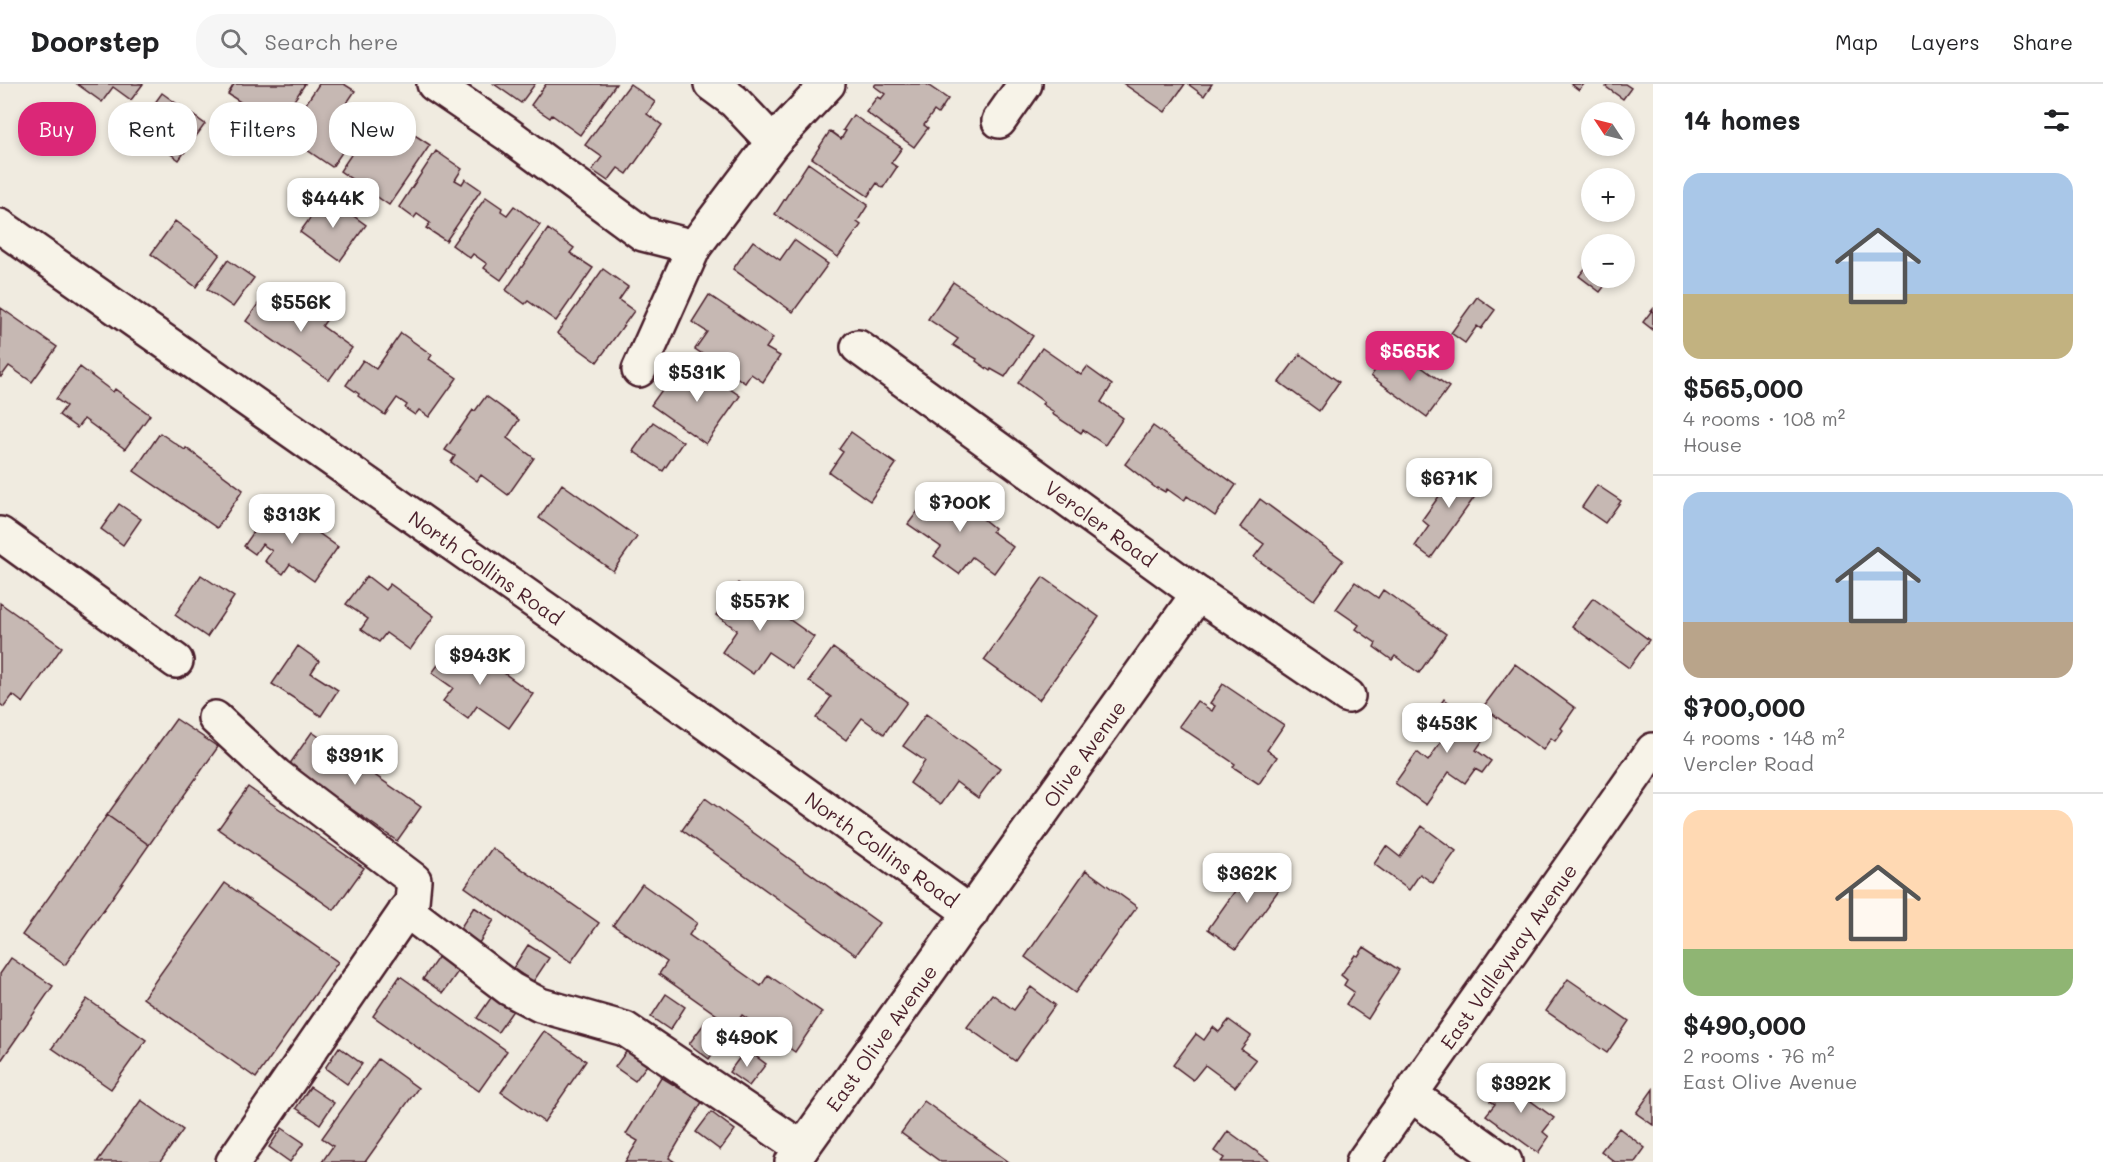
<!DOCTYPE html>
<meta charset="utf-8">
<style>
body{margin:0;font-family:Mali,sans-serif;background:#f6f6f6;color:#202124;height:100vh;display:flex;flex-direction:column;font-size:22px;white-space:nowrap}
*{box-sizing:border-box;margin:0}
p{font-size:20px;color:#757577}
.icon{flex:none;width:33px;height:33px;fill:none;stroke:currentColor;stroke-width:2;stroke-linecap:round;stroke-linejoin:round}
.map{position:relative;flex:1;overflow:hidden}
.drawer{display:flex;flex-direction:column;background:#fff;width:450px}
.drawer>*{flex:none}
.hud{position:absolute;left:18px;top:18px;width:570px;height:54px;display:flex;gap:12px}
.needle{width:39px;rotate:305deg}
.buttons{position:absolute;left:1581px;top:18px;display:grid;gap:12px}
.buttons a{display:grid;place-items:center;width:54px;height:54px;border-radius:50%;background:#fff;box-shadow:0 3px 9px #0003;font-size:30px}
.price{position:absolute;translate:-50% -51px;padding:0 14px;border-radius:12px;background:#fff;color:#222;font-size:20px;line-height:39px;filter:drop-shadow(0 2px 3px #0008)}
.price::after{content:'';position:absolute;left:50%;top:36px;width:18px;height:14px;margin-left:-9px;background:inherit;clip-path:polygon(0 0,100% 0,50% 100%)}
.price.selected{background:#db2777;color:#fff}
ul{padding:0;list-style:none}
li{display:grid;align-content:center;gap:12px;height:318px;padding:0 30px}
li+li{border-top:2px solid #e0e0e0}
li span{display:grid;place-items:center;height:186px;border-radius:18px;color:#555}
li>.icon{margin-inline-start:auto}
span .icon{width:108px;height:108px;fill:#fffc;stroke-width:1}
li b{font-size:26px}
h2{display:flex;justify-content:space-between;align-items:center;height:72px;padding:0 30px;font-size:26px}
.tag{padding:0 21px;border-radius:24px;background:#fff;box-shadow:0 3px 9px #0003;font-size:21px;line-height:54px}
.tag.selected{background:#db2777;color:#fff}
header{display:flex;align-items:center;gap:36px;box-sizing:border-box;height:84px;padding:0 30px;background:#fff;border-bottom:2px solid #e0e0e0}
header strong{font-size:28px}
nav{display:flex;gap:33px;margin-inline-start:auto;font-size:21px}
.search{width:420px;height:54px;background:#f6f6f6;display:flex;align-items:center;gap:15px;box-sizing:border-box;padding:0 21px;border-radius:24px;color:#757577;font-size:22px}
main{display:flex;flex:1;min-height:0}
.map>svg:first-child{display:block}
</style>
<header>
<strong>Doorstep</strong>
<div class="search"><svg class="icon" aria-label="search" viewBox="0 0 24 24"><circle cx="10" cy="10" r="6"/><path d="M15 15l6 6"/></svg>Search here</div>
<nav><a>Map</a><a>Layers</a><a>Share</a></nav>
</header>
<main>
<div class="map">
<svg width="1653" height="1078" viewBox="0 0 1653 1078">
<rect width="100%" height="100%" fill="#f0ebe0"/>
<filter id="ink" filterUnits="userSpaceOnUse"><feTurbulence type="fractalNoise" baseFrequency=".0167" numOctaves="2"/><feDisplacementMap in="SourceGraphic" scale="12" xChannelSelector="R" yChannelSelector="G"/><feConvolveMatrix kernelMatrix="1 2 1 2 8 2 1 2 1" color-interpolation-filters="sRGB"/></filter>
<g filter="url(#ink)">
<path fill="#c6b8b3" stroke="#4a1f2b" stroke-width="1.5" d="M77,0h66l-12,16 -18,-13 -11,15z
M234,0h71l-28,42 -49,-32z
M319,0h25l11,7 -19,28 20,13 -24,35 -47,-32z
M494,0h41l-14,19z
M546,0h70l-36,51 -28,-20 -2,3 -19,-13z
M630,0l25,18 -8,12 15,11 -35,49 -9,-6 -10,13 -16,-11 10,-13 -17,-12z
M876,0h50l22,15 -10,15 -4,-3 -10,14 4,3 -14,19 -48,-35 11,-15 4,2 4,-5 -11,-8z
M1124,0h61l-20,28z
M1188,0h24l-8,12z
M1571,0h13l-5,6z
M1608,0h17l6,4 -8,11 -17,-12z
M162,9l43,31 -26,36 -43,-31z
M853,31l49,33 -11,15 6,4 -14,21 -6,-5 -9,13 -56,-38 18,-27 11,8 5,-8 -3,-1z
M401,42l29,19 -41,60 -49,-34 23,-34 20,15z
M436,67l26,18 -7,11 7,4 3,-5 16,11 -35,51 -20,-13 4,-5 -13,-9 -3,4 -15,-11z
M808,79l60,42 -11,17 4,3 -23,32 -63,-43z
M326,112l40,29 -26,36 -40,-29z
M486,113l16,11 -1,3 6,4 7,-9 26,19 -39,55 -17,-12 3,-4 -14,-10 -3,4 -18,-13z
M175,137l45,33 -24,33 -45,-33z
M548,145l26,19 -4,5 23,15 -37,53 -28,-20 -3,3 -19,-14z
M794,156l34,24 -35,48 -60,-43 20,-28 27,19z
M228,176l26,18 -21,29 -26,-18z
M1592,176v18h19l-11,14 -21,-16z
M603,185l25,18 -9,13 15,11 -37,51 -40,-29z
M953,198l80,54 -28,41 -14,-8 -1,2 -14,-10 1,-2 -24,-14 5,-6 -30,-20z
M268,206l27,20 9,-14 26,19 -8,11 30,22 -23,32 -83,-59z
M709,211l64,43 -7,10 14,8 -17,26 -12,-8 -6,9 -50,-34 12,-17 -15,-10z
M1477,213l18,13 -14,19 -4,-3 -12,17 -14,-10z
M1,224l56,39 -25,35 -23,-16 -8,11h-1z
M1653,225v21l-10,-8z
M401,249l31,22 -3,4 28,19 -28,39 -10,-7 -4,5 -10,-7 2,-3 -10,-7 -12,17 -27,-19 1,-2 -13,-9 17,-25 13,9z
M1392,262l57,41 -22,30 -56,-41z
M1042,264l39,27 6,-8 25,18 -11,17 22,16 -18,27 -22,-15 -2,3 -29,-19 2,-2 -12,-8 2,-2 -26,-19z
M1300,270l39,28 -20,29 -40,-29z
M692,278l48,34 -34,48 -55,-39 18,-25 10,7 5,-7 -3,-2z
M80,283l33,25 2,-3 35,26 -25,34 -41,-30 -7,9 -18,-13 7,-9 -10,-7z
M486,312l33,24 -12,18 27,20 -26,37 -27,-20 -4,6 -26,-19 4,-6 -10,-6 28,-40 2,1z
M653,338l30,20 -20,29 -30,-20z
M1153,342l83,59 -21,31 -28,-20 -3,5 -17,-12 -2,3 -7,-4 -1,1 -32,-25z
M851,348l45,32 -26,37 -41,-29 14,-20 -4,-3z
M160,349l25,17 1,-2 57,42 -26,38 -83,-57z
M1462,380l24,17 -55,77 -16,-12 14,-20 -7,-6z
M562,400l75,53 -24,34 -74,-53z
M1597,401l24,16 -16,22 -23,-16z
M937,402l30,22 4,-5 16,11 -4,5 11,9 -2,3 21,16 -19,26 -22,-16 -13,17 -25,-18 7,-9 -33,-23z
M1260,415l83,61 -29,40 -60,-43 10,-13 -24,-17z
M119,420l22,15 -18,26 -22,-16z
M271,423l21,15 4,-5 42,30 -24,34 -24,-17 -7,10 -18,-13 7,-10 -10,-7 -7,10 -11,-8z
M201,491l33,22 -27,40 -32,-22z
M367,492l18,14 5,-6 44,32 -24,34 -24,-17 -7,9 -18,-13 7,-10 -22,-15z
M1043,493l56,40 -60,83 -55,-40z
M1355,498l23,16 5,-8 63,44 -27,39 -24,-17 -3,4 -18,-13 2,-4 -20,-14 3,-4 -23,-16z
M738,499l76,54 -22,31 -24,-16 -15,22 -31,-22 15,-22 -21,-15z
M1593,514l56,42 -20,28 -57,-42z
M0,519l62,44 -39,56 -10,-8 -9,12 -4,-3z
M457,555l76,55 -24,34 -32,-22 -9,13 -25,-18 10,-13 -21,-15z
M298,562l21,15 -8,12 27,17 -17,26 -49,-32z
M833,564l74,54 -23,32 -22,-16 -16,22 -30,-22 15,-21 -22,-16z
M1515,580l60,44 -14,20 2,2 -8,11 -4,-3 -8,12 -60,-43z
M1223,600l61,41 -17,25 10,7 -18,27 -26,-17 2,-3 -56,-38 18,-25 15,10 3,-5 -5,-3z
M1444,615l46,31 -14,20 15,11 -9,12 -7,-4 -10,14 -16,-11 -23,33 -31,-22 22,-31 11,9 17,-25 -18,-12z
M926,630l74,54 -22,30 -22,-16 -16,23 -30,-22 15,-22 -22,-15z
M176,635l42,28 -69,98 -42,-30z
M312,648l109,75 -24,34 -108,-76z
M248,703l116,81 -30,42 -116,-81z
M705,714l174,125 -23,32 -174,-125z
M107,731l42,30 -84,120 -43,-30z
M1422,742l34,25 -23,32 -13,-9 -11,16 -35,-26 12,-18 14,11z
M492,764l107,75 -28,39 -106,-75z
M1257,776l29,20 -50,69 -28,-20z
M1086,786l51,37 -62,86 -50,-36z
M225,799l113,79 -82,116 -113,-80z
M642,800l55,39 -8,12 72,51 7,-11 54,37 -27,40 -53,-37 -8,12 -75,-53 8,-12 -54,-37z
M474,823l20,13 -15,23 -20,-13z
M528,861l21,13 -16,24 -20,-14z
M1364,863l35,23 -31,49 -22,-15 8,-12 -10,-7 3,-5 -6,-5 14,-20 3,1z
M439,872l20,14 -16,23 -20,-14z
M11,874l42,28 -53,76v-88z
M400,892l107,75 -28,40 -106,-75z
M1568,895l61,42 -22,32 -61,-42z
M1031,903l24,18 -40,56 -48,-34 25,-33 22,16z
M666,910l19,13 -15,23 -19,-13z
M493,911l21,14 -16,23 -21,-14z
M87,915l59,41 -35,49 -59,-41z
M1229,936l22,16 -10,13 15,11 -21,27 -30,-22 -12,15 -20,-15 23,-31 8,6 9,-13 6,5z
M706,937l19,14 -16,24 -20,-15z
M544,947l42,30 -42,61 -43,-30z
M631,961l20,15 -16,21 -20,-14z
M339,963l23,17 -15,20 -22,-16z
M746,965l20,15 -17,22 -20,-14z
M378,975l40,29 -53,74h-43l11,-16 -11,-8z
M1515,992l23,16 -7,9 23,17 -11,14 6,5 -11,16 -52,-38 9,-11 -5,-3 8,-11 4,3z
M661,993l41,25 -33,56 6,4h-50l13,-21 -12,-7z
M310,1003l24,16 -14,21 -24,-16z
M1653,1005v36l-17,-12z
M141,1016l42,30 -23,32h-63z
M924,1017l85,61h-68l-40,-29z
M711,1028l24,18 -15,20 -24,-18z
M282,1044l22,15 -14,19 -21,-15z
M1619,1044l26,20 -10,14h-20l-14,-11z
M1228,1047l43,31h-50l3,-4 -10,-7z"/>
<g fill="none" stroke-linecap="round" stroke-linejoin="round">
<defs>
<g id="minor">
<path d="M434,0l72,49 137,101 51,13"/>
<path d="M711,0l23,17 39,41"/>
<path d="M999,37l26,-37"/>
<path id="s1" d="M0,142l611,429 360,258"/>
<path id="s2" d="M858,263l340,247 150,102"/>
<path d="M639,286l55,-123 79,-105 55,-58"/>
<path d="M0,450l176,127"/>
<path d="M215,634l61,57 138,105 -2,22 -179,260"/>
<path d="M406,826l104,79 30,16 85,24 177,119"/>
<path d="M1410,1010l95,68"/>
<path id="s3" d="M792,1078l406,-568"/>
<path id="s4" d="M1363,1078l290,-412"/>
</g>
</defs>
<use href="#minor" stroke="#4a1f2b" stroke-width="38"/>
<use href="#minor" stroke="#f7f3e8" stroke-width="33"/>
</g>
</g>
<g text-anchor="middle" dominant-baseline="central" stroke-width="6" stroke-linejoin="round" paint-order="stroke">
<g font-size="20" fill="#4a1f2b" stroke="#f7f3e8">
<text stroke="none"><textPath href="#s2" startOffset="300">Vercler Road</textPath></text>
<text stroke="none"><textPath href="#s1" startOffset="594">North Collins Road</textPath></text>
<text stroke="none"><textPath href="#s3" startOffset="502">Olive Avenue</textPath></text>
<text stroke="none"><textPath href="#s1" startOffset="1080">North Collins Road</textPath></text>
<text stroke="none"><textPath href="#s4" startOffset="252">East Valleyway Avenue</textPath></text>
<text stroke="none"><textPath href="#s3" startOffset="153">East Olive Avenue</textPath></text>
</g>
</g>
</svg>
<div class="buttons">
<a><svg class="needle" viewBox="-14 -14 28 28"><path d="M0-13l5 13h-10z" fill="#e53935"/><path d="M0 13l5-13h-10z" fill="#757577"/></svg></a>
<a>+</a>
<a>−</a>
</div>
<b class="price" style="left:333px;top:145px">$444K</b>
<b class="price" style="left:301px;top:249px">$556K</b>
<b class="price selected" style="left:1410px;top:298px">$565K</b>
<b class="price" style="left:697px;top:319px">$531K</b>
<b class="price" style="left:1449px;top:425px">$671K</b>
<b class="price" style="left:960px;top:449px">$700K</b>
<b class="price" style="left:292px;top:461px">$313K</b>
<b class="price" style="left:760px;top:548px">$557K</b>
<b class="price" style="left:480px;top:602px">$943K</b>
<b class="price" style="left:1447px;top:670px">$453K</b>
<b class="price" style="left:355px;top:702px">$391K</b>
<b class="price" style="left:1247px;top:820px">$362K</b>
<b class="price" style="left:747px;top:984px">$490K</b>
<b class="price" style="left:1521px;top:1030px">$392K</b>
<div class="hud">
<a class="tag selected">Buy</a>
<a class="tag">Rent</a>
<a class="tag">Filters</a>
<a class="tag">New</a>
</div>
</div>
<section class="drawer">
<h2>14 homes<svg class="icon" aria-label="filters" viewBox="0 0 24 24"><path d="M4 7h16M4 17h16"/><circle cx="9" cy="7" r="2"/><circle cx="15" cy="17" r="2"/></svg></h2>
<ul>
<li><span style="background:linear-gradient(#a9c7e8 65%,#c2b280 0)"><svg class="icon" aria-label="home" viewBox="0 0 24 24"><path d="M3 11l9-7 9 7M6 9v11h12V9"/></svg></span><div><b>$565,000</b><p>4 rooms · 108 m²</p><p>House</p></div></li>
<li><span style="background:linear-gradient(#a9c7e8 70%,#b9a48a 0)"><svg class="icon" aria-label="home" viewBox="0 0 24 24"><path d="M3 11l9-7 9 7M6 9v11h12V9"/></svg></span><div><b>$700,000</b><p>4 rooms · 148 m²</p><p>Vercler Road</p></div></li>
<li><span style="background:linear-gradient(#ffd9b3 75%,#8fb573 0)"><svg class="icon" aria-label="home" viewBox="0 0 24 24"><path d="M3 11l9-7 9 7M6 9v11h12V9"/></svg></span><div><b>$490,000</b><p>2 rooms · 76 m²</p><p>East Olive Avenue</p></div></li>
</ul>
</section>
</main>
